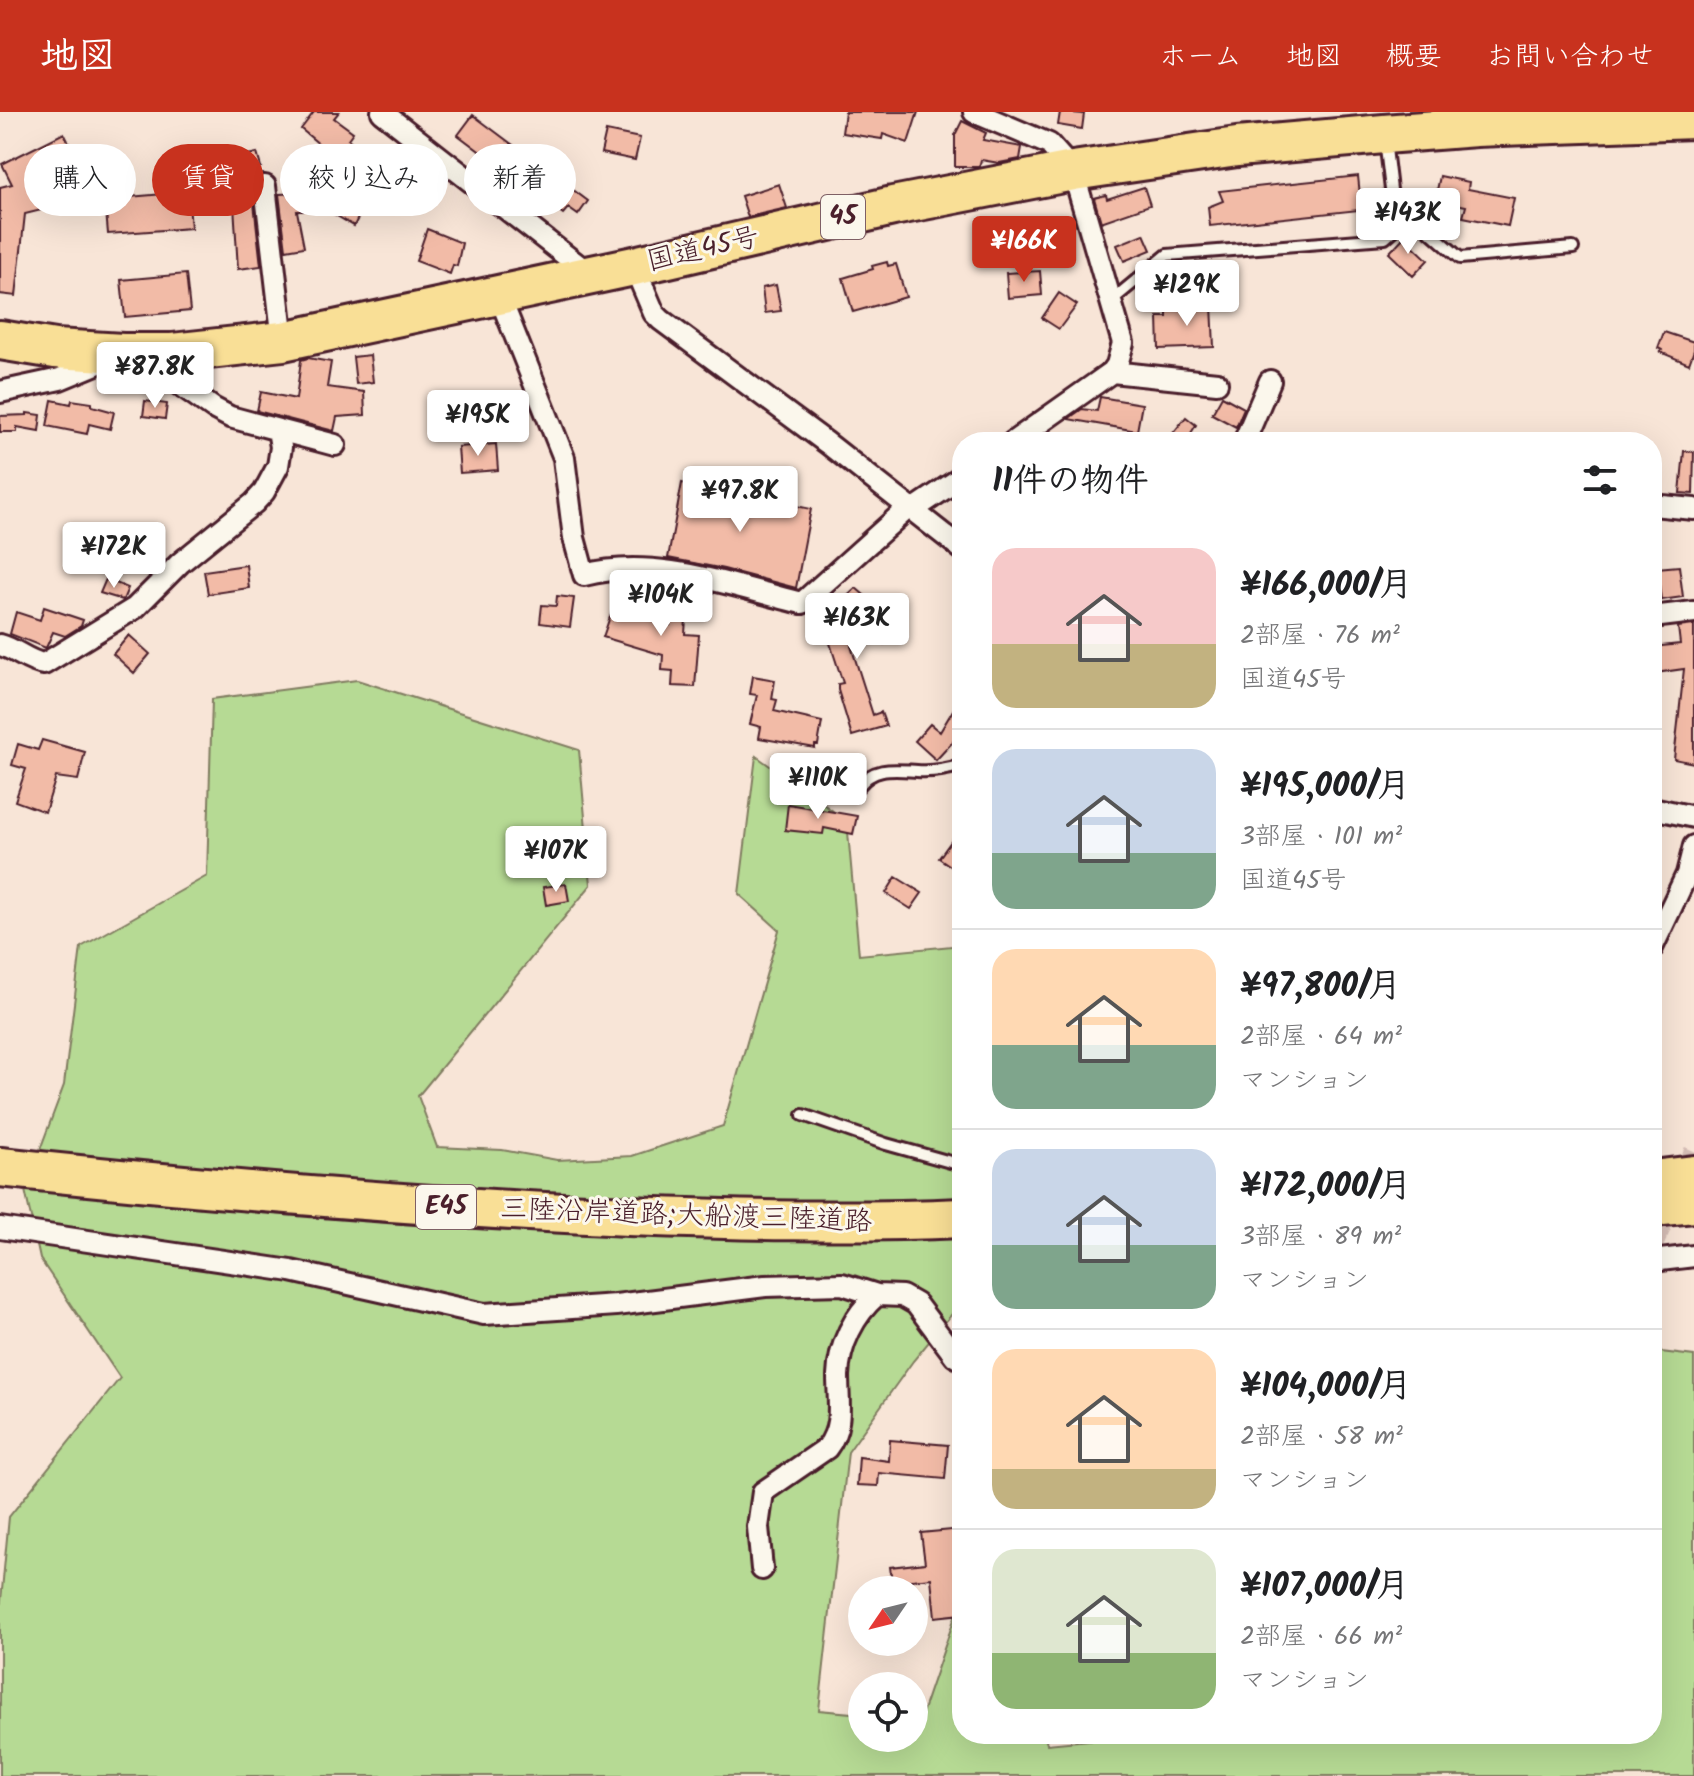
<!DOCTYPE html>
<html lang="ja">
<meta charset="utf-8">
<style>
body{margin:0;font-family:Kalam,"Klee One",sans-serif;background:#f6f6f6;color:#202124;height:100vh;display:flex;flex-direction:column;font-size:30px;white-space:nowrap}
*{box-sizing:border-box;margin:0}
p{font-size:26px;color:#757577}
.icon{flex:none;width:44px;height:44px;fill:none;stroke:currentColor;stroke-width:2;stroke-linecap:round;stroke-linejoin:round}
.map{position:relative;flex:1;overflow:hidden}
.drawer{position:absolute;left:952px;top:320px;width:710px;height:1312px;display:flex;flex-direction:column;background:#fff;border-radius:32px;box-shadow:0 8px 32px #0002}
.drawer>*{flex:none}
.guide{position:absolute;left:24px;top:32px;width:760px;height:72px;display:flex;gap:16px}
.needle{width:52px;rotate:235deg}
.controls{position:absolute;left:848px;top:1464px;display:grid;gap:16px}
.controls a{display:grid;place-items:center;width:80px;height:80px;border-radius:50%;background:#fff;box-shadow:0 8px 32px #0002;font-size:40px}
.price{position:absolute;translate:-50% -68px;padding:0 18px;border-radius:8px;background:#fff;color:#222;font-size:26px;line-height:52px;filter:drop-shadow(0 2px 4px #0008)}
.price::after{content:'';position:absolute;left:50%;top:48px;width:24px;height:18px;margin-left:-12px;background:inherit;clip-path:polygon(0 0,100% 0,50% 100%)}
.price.current{background:#c8321e;color:#fff}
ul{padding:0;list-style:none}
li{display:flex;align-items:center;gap:24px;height:200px;padding:0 40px}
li+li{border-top:2px solid #e0e0e0}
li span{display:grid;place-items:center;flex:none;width:224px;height:160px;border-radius:24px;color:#555}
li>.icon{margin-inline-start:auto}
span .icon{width:96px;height:96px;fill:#fffc;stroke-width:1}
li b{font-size:34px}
h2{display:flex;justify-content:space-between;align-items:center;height:96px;padding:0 40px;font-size:34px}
.pill{padding:0 28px;border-radius:36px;background:#fff;box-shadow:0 8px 32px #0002;font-size:28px;line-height:72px}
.pill.current{background:#c8321e;color:#fff}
header{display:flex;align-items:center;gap:48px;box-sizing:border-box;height:112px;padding:0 40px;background:#c8321e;color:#fff}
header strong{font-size:38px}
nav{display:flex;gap:44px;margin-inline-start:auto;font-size:28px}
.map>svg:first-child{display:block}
</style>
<header>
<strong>地図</strong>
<nav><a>ホーム</a><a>地図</a><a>概要</a><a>お問い合わせ</a></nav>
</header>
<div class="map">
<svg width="1694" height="1664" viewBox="0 0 1694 1664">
<rect width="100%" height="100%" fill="#f8e5d7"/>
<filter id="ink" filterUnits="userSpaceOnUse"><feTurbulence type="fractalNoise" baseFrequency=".0125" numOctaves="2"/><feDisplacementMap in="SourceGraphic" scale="16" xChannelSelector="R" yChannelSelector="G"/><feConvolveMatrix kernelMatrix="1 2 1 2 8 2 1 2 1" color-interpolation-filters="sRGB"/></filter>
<g filter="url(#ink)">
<path fill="#b6da94" stroke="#807c60" stroke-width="2" d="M357,568l222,70 12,135 -173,211 19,51 65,3 55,10 75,-4 91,-30 56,-196 -40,-36 17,-138 91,65 12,134 103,-10v357l-49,59 -65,91 -29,258 43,4v24h52v-19h6l42,-123v138h82l3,10 105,-10h500v-383l42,5v420h-1694v-165l9,-94 111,-139 -80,-119 -15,-69 39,-105 17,-138 126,-71 5,-177z"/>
<path fill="#f2bba7" stroke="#4a1f2b" stroke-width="2" d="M314,0h25l-5,6 19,14 -5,7 6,5 -16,21 -21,-16 3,-4 -19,-16z
M845,0h73l-10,31 -25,-9 -1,5 -40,-6z
M1060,0l24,2 -2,15 -24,-4z
M473,3l115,86 -10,14 -10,-7 -5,6 -105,-79z
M962,9l24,12 -3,7 39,7 -2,12 -21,4 -18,-3 -2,7h-24v-32z
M606,19l34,7 -5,22 -34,-7z
M64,21l17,34 5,-2 8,32 -69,17 -9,82 -16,-2v-107l12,-3 -10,-20z
M257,41l4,14 -28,7 -3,-15z
M349,56l20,11 -15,27 8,4 -8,16 -34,-20 9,-15 5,4z
M1358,64l2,19 19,-2 4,27 -24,3 -1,-13 -148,16 -2,-19 15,-6 -4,-10z
M1440,64l29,6 -1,7 46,9 -6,28 -45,-9 3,-11 -31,-6z
M779,72l8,24 -39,9 -7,-21z
M1144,75l6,18 -49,17 -7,-24 12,-3 1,4z
M188,80l3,36 -83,6 -3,-35z
M302,81l1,18h-6l7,36 -18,3 -7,-56z
M254,91l7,63 -23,3 -4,-64z
M427,117l35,14 -5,23 -4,-1 -3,9 -34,-13z
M1144,122l7,16 -27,11 -7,-16z
M1404,125l24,23 -15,16 -24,-23z
M887,150l1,4 8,-2 10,33 -53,15 -10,-34 30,-9 -1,-3z
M1040,159l2,24 -34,3 -2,-25z
M186,162l4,37 -65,6 -4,-37z
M776,173l5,26 -16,2 -3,-25z
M1059,181l18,12 -18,24 -17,-11z
M1212,193l2,42 -55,2 -1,-32h9v-8z
M1664,220l30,10v8l-5,14 -29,-12 2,-2 -4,-2z
M370,243l3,27 -17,2 -3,-27z
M308,246l23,4 -4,25 37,5 1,23 -28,2 -3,14 -77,-20 4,-19 35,7 5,-39z
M525,283l3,31 -44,4 -3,-31z
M1222,284l22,12 -8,19 -24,-13z
M1100,285l42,7 -5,27 -69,-12 14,-10 15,2z
M52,288l19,4 1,-4 20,3v3l22,6 -4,17 -21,-5 -2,10 -40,-8z
M145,289l22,3 -2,15 -22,-3z
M27,301l14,2 -2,16 -22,-4v5h-17v-16l27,-1z
M1186,305l10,8 -5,8 18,9h-43z
M496,332l2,26 -38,3 -2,-26z
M1684,339l10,1 -1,42 -13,-1z
M682,371l129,26 -15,79 -72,-19 -56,-11z
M246,453l3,23 -41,6 -4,-23z
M1679,454l4,31 -22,3 -4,-32z
M106,467l22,9 -5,12 -23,-7z
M673,473l15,3 -3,46 14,1 -4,52 -23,-1 1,-15 -11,-1 1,-15 -60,-18 10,-29 57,17z
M856,476l22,19 -3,3 4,6 4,-1 -3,3 15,14 -11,12 -15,-15 -18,17 22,69 8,-3 5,14 -34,10 -14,-46v-6l5,-1 -16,-49 31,-10 -19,-20z
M557,484l17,2 -4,29 -30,-4 2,-18 14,1z
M44,495l39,13 -2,6 -16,10 -12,-4 -7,16 -36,-14 6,-22 24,8z
M1694,513v138l-20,-4 10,-90 -29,4 -3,-22v-4l28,-3 -2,-17z
M129,523l21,19 -16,19 -21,-19z
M753,564l22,4 -3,19 5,1 -3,11 48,11 -4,23h-3v3l-56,-10 2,-11 -11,-3 7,-29 -7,-1z
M962,583v37l-26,28 -21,-19 15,-17 10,8z
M42,628l43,12 -7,28 -22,-3 -11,35 -30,-11 11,-32 -14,-4 6,-21 20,6z
M788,692l69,12 -4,18 -29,-6 -1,6 -38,-4z
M962,714v48l-23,-16z
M896,765l26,16 -11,16 -25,-16z
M566,772l3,17 -23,4 -3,-18z
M890,1328l58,5 -3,34 -66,-6 -1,13 -21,-1 2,-28 30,4z
M962,1417v85l-27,3 -4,-39 -39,4 -2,-15 35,-4 -4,-30z"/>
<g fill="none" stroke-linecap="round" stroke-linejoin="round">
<path stroke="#d5bdb5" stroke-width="20" stroke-dasharray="20 10" stroke-linecap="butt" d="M1654,1131l40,-92"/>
<defs>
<path id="lane" d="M1385,28l7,58 68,60 113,-10
M1111,189l56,-46 218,-17 26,-23
M859,674c15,-20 36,-16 58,-15 14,1 32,-2 45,-6
M803,1003l83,29 68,19 8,-5"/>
<path id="street" d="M382,0l210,164
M974,0l75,32 24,27 50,172 -6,22 -5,7 -99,70
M265,74l18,155
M634,154l20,47 7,7 166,123 135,106
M499,183l65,163 10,80 10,37c72,-19 147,11 218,28l107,-96
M135,248l36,18 42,30 17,9 105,28
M1112,260l105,11
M0,280l60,-13 46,-19
M1244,330l26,-61
M1652,393l42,4
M913,398l49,-33
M1652,505l42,-5
M0,533c16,4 28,17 44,19l91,-56 45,-45 74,-60 10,-11 14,-26 3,-19 -3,-17
M1652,696l42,9
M1652,836l35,-74 7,-28
M0,1116l291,43 193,43 132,-9 149,-19 77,-2 35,11 25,1 14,8 39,52 7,4
M1652,1149l42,-5
M762,1457l-4,-42 5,-35 64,-44c17,-22 11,-46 11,-72 1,-31 16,-61 39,-81"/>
<path id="highway" d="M0,228l55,9 68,4h49l111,-12 351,-75 259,-60 180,-35 164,-24 147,-13 92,-7 218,-8
M0,1055c209,22 418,40 629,49 111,4 221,7 333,2
M1652,1068l42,-5
M1652,1095l42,-4"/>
</defs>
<use href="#lane" stroke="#4a1f2b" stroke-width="16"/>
<use href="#street" stroke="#4a1f2b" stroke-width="26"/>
<use href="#highway" stroke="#4a1f2b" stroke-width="44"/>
<use href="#lane" stroke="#fbf7ec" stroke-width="10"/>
<use href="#street" stroke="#fbf7ec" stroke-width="20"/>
<use href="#highway" stroke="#f9df96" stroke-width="38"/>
</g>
</g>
<g text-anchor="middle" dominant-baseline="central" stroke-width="6" stroke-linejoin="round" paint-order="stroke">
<g fill="#fbf7ec" stroke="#7f6065" stroke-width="2">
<rect x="821" y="83" width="44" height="44" rx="6"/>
<rect x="416" y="1073" width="60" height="44" rx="6"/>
</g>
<g font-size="26" font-weight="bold" fill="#4a1f2b">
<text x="843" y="105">45</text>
<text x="446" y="1095">E45</text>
</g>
<g font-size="28" fill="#4a1f2b" stroke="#fbf7ec">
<text transform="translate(703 138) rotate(-13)">国道45号</text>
<text transform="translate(686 1104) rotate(2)">三陸沿岸道路;大船渡三陸道路</text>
</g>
</g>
</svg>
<div class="controls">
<a><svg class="needle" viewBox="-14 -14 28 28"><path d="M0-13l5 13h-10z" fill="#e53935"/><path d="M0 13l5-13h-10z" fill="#757577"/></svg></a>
<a><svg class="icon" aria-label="locate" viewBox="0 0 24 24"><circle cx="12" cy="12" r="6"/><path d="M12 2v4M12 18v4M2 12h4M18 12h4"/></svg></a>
</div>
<b class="price" style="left:1408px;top:144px">¥143K</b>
<b class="price current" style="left:1024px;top:172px">¥166K</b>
<b class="price" style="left:1187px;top:216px">¥129K</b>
<b class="price" style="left:155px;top:298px">¥87.8K</b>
<b class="price" style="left:478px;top:346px">¥195K</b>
<b class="price" style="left:740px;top:422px">¥97.8K</b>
<b class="price" style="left:114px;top:478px">¥172K</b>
<b class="price" style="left:661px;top:526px">¥104K</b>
<b class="price" style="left:857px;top:549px">¥163K</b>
<b class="price" style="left:818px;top:709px">¥110K</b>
<b class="price" style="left:556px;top:782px">¥107K</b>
<div class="guide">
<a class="pill">購入</a>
<a class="pill current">賃貸</a>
<a class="pill">絞り込み</a>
<a class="pill">新着</a>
</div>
<section class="drawer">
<h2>11件の物件<svg class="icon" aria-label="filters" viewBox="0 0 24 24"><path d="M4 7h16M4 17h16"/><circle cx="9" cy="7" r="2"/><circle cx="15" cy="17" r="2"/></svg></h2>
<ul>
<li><span style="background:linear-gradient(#f6c9c9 60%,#c2b280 0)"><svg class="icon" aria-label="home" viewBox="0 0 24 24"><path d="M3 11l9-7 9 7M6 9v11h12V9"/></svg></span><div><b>¥166,000/月</b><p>2部屋 · 76 m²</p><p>国道45号</p></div></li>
<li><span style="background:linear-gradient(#c9d6e8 65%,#7fa58c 0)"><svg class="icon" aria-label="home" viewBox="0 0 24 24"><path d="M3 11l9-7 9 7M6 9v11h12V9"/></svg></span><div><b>¥195,000/月</b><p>3部屋 · 101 m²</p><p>国道45号</p></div></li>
<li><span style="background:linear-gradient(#ffd9b3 60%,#7fa58c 0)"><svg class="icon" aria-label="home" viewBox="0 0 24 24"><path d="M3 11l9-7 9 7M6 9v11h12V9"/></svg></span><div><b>¥97,800/月</b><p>2部屋 · 64 m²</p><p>マンション</p></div></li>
<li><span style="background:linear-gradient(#c9d6e8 60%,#7fa58c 0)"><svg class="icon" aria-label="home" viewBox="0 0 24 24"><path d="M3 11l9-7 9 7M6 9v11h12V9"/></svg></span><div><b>¥172,000/月</b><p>3部屋 · 89 m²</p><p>マンション</p></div></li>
<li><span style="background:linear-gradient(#ffd9b3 75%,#c2b280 0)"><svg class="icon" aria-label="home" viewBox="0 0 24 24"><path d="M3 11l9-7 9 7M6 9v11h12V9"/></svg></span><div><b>¥104,000/月</b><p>2部屋 · 58 m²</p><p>マンション</p></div></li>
<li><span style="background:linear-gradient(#dfe7d0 65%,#8fb573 0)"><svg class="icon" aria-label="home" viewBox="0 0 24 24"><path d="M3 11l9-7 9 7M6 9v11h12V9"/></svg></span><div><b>¥107,000/月</b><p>2部屋 · 66 m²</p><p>マンション</p></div></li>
</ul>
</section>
</div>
